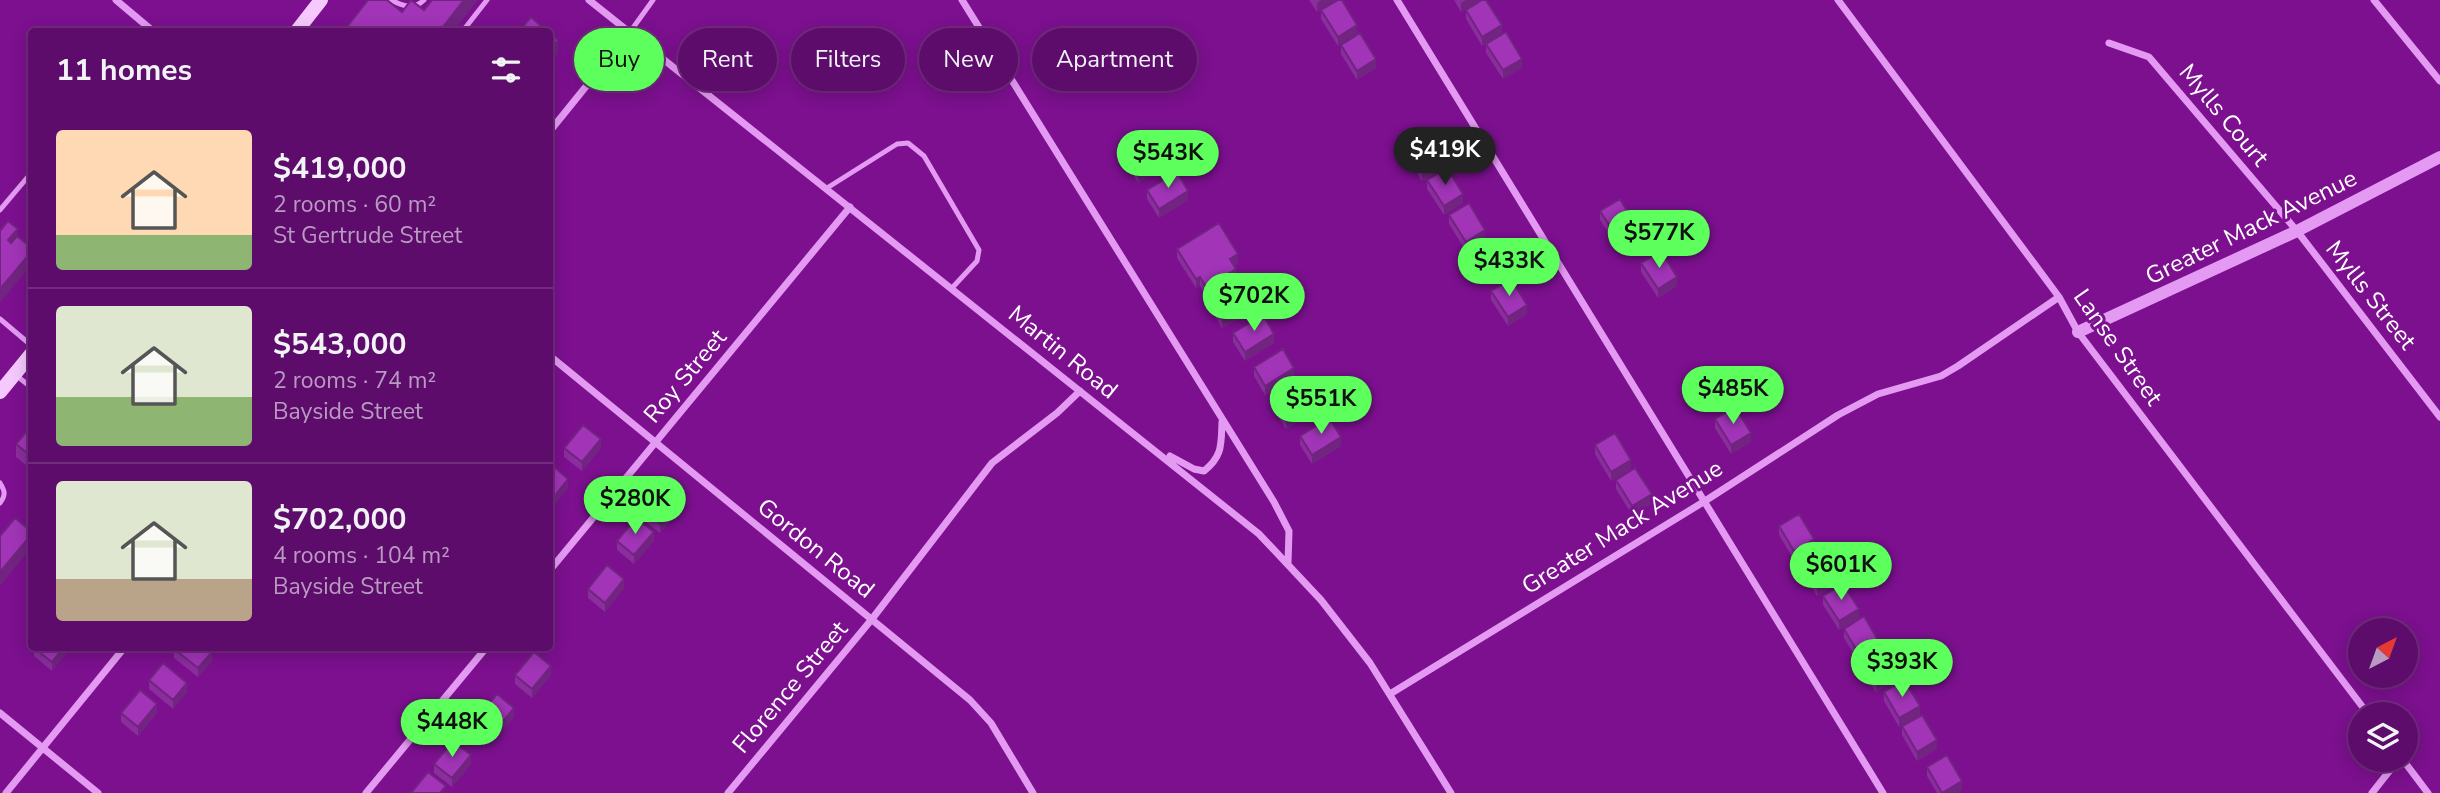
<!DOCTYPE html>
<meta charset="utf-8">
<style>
body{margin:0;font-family:"Nunito Sans",sans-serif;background:#661a73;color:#f1f3f6;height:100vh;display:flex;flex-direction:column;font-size:26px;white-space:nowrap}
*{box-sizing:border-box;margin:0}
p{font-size:23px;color:#b99bc1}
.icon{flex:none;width:38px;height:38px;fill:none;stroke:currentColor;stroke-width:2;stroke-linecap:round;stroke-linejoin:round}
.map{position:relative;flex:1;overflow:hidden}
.drawer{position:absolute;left:28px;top:28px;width:525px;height:623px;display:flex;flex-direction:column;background:#5d0c6b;border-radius:7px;box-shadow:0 4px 18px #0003,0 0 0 2px #722c7e}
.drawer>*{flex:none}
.banner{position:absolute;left:574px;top:28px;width:665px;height:63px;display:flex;gap:14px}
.needle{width:46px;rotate:41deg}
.buttons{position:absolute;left:2348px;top:618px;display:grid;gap:14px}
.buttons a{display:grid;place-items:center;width:70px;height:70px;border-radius:50%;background:#5d0c6b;box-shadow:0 4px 18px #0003,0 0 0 2px #722c7e;font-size:35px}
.price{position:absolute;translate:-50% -60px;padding:0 16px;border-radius:24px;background:#5cff5b;color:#111;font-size:23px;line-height:46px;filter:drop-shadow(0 2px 4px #0008)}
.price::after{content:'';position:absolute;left:50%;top:42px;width:21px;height:16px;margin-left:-10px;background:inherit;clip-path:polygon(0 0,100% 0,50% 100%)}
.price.on{background:#222;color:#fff}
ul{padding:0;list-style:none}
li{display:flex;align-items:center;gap:21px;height:175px;padding:0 28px}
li+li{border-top:2px solid #722c7e}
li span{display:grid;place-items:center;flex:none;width:196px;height:140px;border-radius:7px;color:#555}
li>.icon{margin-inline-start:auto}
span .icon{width:84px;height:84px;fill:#fffc;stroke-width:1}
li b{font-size:30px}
h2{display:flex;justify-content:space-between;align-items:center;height:84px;padding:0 28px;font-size:30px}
.chip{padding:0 24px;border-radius:32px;background:#5d0c6b;box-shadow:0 4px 18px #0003,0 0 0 2px #722c7e;font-size:24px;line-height:63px}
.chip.on{background:#5cff5b;color:#111}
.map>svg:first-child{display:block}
</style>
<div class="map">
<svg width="2440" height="793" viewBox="0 0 2440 793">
<rect width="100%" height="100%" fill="#7c108f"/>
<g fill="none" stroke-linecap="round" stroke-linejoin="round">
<path stroke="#e49af3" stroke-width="5" d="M391,0c12,6 23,10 33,0
M462,32l25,-32
M630,32l23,-32
M827,188l70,-44 11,-1 16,13 55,94 -2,11 -25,27
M0,210l32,-38
M0,319l32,27
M17,376l15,12
M0,483c5,8 6,12 0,20"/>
<path stroke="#e49af3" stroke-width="7" d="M116,0l38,32
M589,0l670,534 62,66 49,63 81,130
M962,0l312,502 15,29 -1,32
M1397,0l486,793
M1838,0l221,297 19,35 290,382
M2374,0l66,81
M2109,43l40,14 148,174 143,186
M550,131l80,-99
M550,356l420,344 21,23 42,70
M1170,456l24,13 10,2c19,-15 17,-27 18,-49
M550,570l300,-363
M1390,694l315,-193 133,-86 40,-21 63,-18 17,-10 101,-69
M0,713l98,80
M2403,760l25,33
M6,793l118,-145
M366,793l120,-145
M728,793l144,-174 120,-156 65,-50 23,-22
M2372,793l26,-33"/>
<path stroke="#e49af3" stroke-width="12" d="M2078,332l219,-101 143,-74"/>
<path stroke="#f5c9fd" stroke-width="14" d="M296,32l25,-32
M0,392l32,-39"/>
</g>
<path fill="#8a2d9d" d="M1309,0h27l-19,12z
M1454,0h27l-20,12z
M1321,10l36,24 -19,12 -17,-27z
M1466,10l36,24 -20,12 -16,-27z
M1486,44l36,24 -19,11 -17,-26z
M1341,45l35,23 -19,12 -16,-26z
M1406,145l36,24 -20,12 -16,-27z
M1127,155l41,10 -30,18 -11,-19z
M1427,180l36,23 -19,12 -17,-26z
M1147,190l41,10 -29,18 -12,-19z
M1600,211l36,24 -19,11 -17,-26z
M1449,215l36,24 -19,12 -17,-27z
M1177,249l61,14 -4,3 2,12 -30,18 -6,-10 -4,2 -19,-30z
M1641,263l36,23 -19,12 -17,-26z
M1491,291l36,23 -19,12 -17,-26z
M1211,300l41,10 -30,18 -11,-19z
M1233,333l41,10 -29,18 -12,-19z
M1254,367l40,10 -29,18 -11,-19z
M1274,401l41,10 -29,18 -12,-19z
M1715,419l36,23 -20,12 -16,-26z
M32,425v45l-16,-13v-13z
M1300,436l41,10 -29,18 -12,-19z
M1595,445l36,24 -20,12 -16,-27z
M564,448h37l-19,23 -18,-14z
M1616,480l36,23 -20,12 -16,-26z
M642,510h37l-19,23 -18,-14z
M1779,526l35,22 -20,12 -15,-25z
M617,541h37l-20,23 -17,-14z
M1802,561l35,23 -20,12 -15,-26z
M624,588l-19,24 -17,-14v-9z
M1823,596l36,22 -20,12 -16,-25z
M1844,629l35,17 17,34 -20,12 -16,-26v-3h-1l-15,-25z
M34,648h36l-18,23 -18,-15z
M174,649l38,12 -14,16 -24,-19z
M515,675h36l-19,23 -17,-14z
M149,680l38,12 -14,17 -24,-20z
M1884,692l36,23 -21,12 -15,-26z
M121,713h36l-19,23 -17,-14z
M478,717h36l-19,23 -17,-14z
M1902,726l35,23 -20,12 -15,-26z
M434,764h37l-19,23 -18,-14z
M1927,767l35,23 -5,3h-20l-10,-17z"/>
<path fill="#712480" d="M464,0h13v1l-24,31h-14z
M1321,0h15l-19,12v-9z
M1466,0h15l-20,12v-9z
M1357,25v9l-19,12v-9z
M1502,25v9l-20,12v-9z
M558,40v13l-8,10v-13z
M1376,59v9l-19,12v-9z
M1522,59v9l-19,11v-9z
M1168,156v9l-30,18v-9z
M1442,160v9l-20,12v-9z
M1188,191v9l-29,18v-9z
M1463,194v9l-19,12v-9z
M1636,226v9l-19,11v-9z
M18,229v13l-10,12v-14z
M1485,230v9l-19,12v-9z
M32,251v13l-32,39v-14z
M1238,254v9l-8,5v-9z
M1236,269v9l-30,18v-9z
M1200,277v9l-4,2v-9z
M1677,277v9l-19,12v-9z
M1252,301v9l-30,18v-9z
M1527,305v9l-19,12v-9z
M1274,334v9l-29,18v-9z
M1294,368v9l-29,18v-9z
M1315,402v9l-29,18v-9z
M1751,433v9l-20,12v-9z
M1341,437v9l-29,18v-9z
M601,439v9l-19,23v-9z
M1631,460v9l-20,12v-9z
M568,479v9l-18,23v-9z
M1652,494v9l-20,12v-9z
M679,501v9l-19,23v-9z
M654,532v9l-20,23v-9z
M32,534v13l-32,39v-14z
M1814,539v9l-20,12v-9z
M1837,575v9l-20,12v-9z
M624,579v9l-19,24v-9z
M1859,609v9l-20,12v-9z
M1879,642v9l-19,6 -1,6v-9z
M63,648h7l-18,23v-9z
M212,652v9l-14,16v-9z
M551,666v9l-19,23v-9z
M1896,671v9l-20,12v-9z
M187,683v9l-14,17v-9z
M157,704v9l-19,23v-9z
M1920,706v9l-21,12v-9z
M514,708v9l-19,23v-9z
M1937,740v9l-20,12v-9z
M471,755v9l-19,23v-9z
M1962,781v9l-5,3h-15z"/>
<path fill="#a134b7" stroke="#712480" stroke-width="2" d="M368,0h19l15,12 9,-12 13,10 8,-10h32l-25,32h-12l-5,-4 -2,4h-77z
M1338,0h4l15,25 -19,12 -17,-27z
M1482,0h4l16,25 -20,12 -16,-27z
M531,17l17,15h-29z
M1506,32l16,27 -19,11 -17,-26z
M550,33l8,7 -8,10z
M1360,33l16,26 -19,12 -16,-26z
M1425,133l17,27 -20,12 -16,-27z
M1156,138l12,18 -30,18 -11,-19z
M1447,168l16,26 -19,12 -17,-26z
M1177,172l11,19 -29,18 -12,-19z
M1620,199l16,27 -19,11 -17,-26z
M1469,203l16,27 -19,12 -17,-27z
M8,221l10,8 -10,11 3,3 6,-7 15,12v3l-32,38v-58z
M1219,223l19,31 -8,5 6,10 -30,18 -6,-10 -4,2 -19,-30z
M1661,251l16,26 -19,12 -17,-26z
M1511,279l16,26 -19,12 -17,-26z
M1240,282l12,19 -30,18 -11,-19z
M1263,315l11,19 -29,18 -12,-19z
M1283,349l11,19 -29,18 -11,-19z
M1303,383l12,19 -29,18 -12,-19z
M1735,407l16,26 -20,12 -16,-26z
M1329,418l12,19 -29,18 -12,-19z
M32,425v32l-16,-13z
M583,425l18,14 -19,23 -18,-14z
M1615,433l16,27 -20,12 -16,-27z
M551,464l17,15 -18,23v-36z
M1635,468l17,26 -20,12 -16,-26z
M661,487l18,14 -19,23 -18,-14z
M1799,514l15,25 -20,12 -15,-25z
M15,518l17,14v2l-32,38v-36z
M636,518l18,14 -20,23 -17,-14z
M1822,549l15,26 -20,12 -15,-26z
M607,565l17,14 -19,24 -17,-14z
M1843,584l16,25 -20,12 -16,-25z
M1864,616l15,26 -20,12 -15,-25z
M1880,645l16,26 -20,12 -16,-26z
M34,648h29l-11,14z
M175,648h32l5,4 -14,16 -24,-19z
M534,652l17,14 -19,23 -17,-14z
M163,663l24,20 -14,17 -24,-20z
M1904,680l16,26 -21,12 -15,-26z
M140,690l17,14 -19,23 -17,-14z
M497,694l17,14 -19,23 -17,-14z
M1922,715l15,25 -20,12 -15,-26z
M453,741l18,14 -19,23 -18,-14z
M1947,755l15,26 -20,12 -15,-26z
M428,772l18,14 -6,7h-29z"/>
<g text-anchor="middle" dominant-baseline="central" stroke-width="6" stroke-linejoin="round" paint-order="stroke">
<g font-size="24" fill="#fff" stroke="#7c108f">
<text transform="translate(2224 115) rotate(50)">Mylls Court</text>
<text transform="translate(2251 227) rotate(-26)">Greater Mack Avenue</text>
<text transform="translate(2371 295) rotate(52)">Mylls Street</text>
<text transform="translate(2118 347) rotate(55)">Lanse Street</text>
<text transform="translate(1063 352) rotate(39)">Martin Road</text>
<text transform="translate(685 376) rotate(-50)">Roy Street</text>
<text transform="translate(1622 527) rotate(-32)">Greater Mack Avenue</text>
<text transform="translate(816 548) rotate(39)">Gordon Road</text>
<text transform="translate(790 687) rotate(-50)">Florence Street</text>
</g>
</g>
</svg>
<div class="buttons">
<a><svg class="needle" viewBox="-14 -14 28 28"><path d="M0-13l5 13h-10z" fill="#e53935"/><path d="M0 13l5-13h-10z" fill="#b99bc1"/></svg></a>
<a><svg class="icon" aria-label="layers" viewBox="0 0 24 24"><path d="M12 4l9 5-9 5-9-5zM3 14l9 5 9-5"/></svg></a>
</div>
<b class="price on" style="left:1445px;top:187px">$419K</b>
<b class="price" style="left:1168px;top:190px">$543K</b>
<b class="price" style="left:1659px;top:270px">$577K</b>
<b class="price" style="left:1509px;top:298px">$433K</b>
<b class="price" style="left:1254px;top:333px">$702K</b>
<b class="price" style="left:1733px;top:426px">$485K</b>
<b class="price" style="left:1321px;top:436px">$551K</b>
<b class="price" style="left:635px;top:536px">$280K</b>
<b class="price" style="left:1841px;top:602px">$601K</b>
<b class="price" style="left:1902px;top:699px">$393K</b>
<b class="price" style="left:452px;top:759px">$448K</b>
<div class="banner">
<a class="chip on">Buy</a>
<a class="chip">Rent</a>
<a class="chip">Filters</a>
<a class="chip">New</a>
<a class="chip">Apartment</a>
</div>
<section class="drawer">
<h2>11 homes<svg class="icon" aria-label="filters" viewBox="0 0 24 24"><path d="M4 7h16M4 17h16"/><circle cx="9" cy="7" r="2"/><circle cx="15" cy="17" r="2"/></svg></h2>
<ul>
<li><span style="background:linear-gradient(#ffd9b3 75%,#8fb573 0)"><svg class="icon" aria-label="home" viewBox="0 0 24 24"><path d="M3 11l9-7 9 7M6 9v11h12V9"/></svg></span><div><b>$419,000</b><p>2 rooms · 60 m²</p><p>St Gertrude Street</p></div></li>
<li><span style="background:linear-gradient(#dfe7d0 65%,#8fb573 0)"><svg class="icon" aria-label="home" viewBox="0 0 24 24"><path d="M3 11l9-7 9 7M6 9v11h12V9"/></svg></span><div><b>$543,000</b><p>2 rooms · 74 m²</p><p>Bayside Street</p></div></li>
<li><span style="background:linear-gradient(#dfe7d0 70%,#b9a48a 0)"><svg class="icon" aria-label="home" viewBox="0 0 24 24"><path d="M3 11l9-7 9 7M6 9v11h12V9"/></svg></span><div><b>$702,000</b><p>4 rooms · 104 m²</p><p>Bayside Street</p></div></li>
</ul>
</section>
</div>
